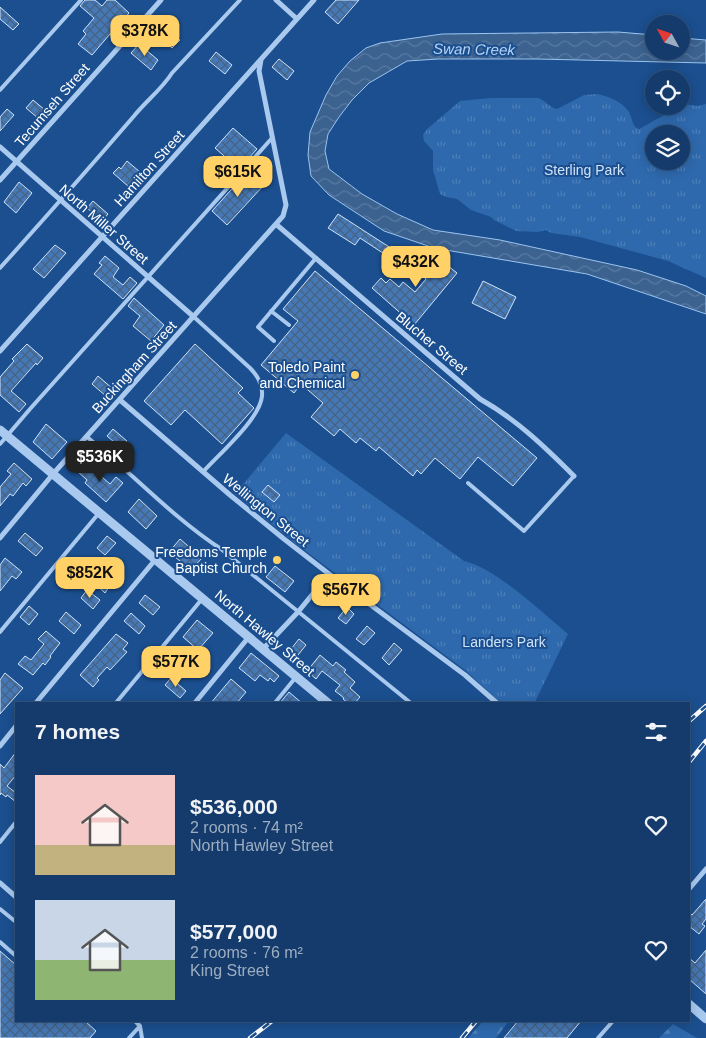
<!DOCTYPE html>
<meta charset="utf-8">
<style>
body{margin:0;font-family:Helvetica,sans-serif;background:#1d4271;color:#f1f3f6;height:100vh;display:flex;flex-direction:column;font-size:19px;white-space:nowrap}
*{box-sizing:border-box;margin:0}
p{font-size:16px;color:#9dadc1}
.icon{flex:none;width:28px;height:28px;fill:none;stroke:currentColor;stroke-width:2;stroke-linecap:round;stroke-linejoin:round}
.map{position:relative;flex:1;overflow:hidden}
.panel{position:absolute;left:15px;top:702px;width:675px;height:320px;display:flex;flex-direction:column;background:#143b6b;border-radius:0px;box-shadow:0 2px 12px #0003,0 0 0 1px #33557e}
.panel>*{flex:none}
.needle{width:32px;rotate:310deg}
.fabs{position:absolute;left:645px;top:15px;display:grid;gap:10px}
.fabs a{display:grid;place-items:center;width:45px;height:45px;border-radius:50%;background:#143b6b;box-shadow:0 2px 12px #0003,0 0 0 1px #33557e;font-size:25px}
.price{position:absolute;translate:-50% -42px;padding:0 11px;border-radius:10px;background:#ffd166;color:#111;font-size:16px;line-height:32px;filter:drop-shadow(0 1px 2px #0008)}
.price::after{content:'';position:absolute;left:50%;top:30px;width:15px;height:11px;margin-left:-8px;background:inherit;clip-path:polygon(0 0,100% 0,50% 100%)}
.price.current{background:#222;color:#fff}
ul{padding:0;list-style:none}
li{display:flex;align-items:center;gap:15px;height:125px;padding:0 20px}
li span{display:grid;place-items:center;flex:none;width:140px;height:100px;border-radius:0px;color:#555}
li>.icon{margin-inline-start:auto}
span .icon{width:60px;height:60px;fill:#fffc;stroke-width:1}
li b{font-size:21px}
h2{display:flex;justify-content:space-between;align-items:center;height:60px;padding:0 20px;font-size:21px}
.map>svg:first-child{display:block}
</style>
<div class="map">
<svg width="706" height="1038" viewBox="0 0 706 1038">
<defs>
<pattern id="forest-firs" width="22" height="20" patternUnits="userSpaceOnUse" patternTransform="scale(1.25)"><rect width="22" height="20" fill="#2e69ad"/><path d="M5 1l3.5 6h-7zM16 11l3.5 6h-7z" fill="#4d80b9"/></pattern>
<pattern id="park-tufts" width="24" height="20" patternUnits="userSpaceOnUse" patternTransform="scale(1.25)"><rect width="24" height="20" fill="#2e69ad"/><path d="M3 7l-1-3M5 7V3M7 7l1-3M15 17l-1-3M17 17v-4M19 17l1-3" fill="none" stroke="#4d80b9"/></pattern>
<pattern id="water-waves" width="16" height="10" patternUnits="userSpaceOnUse" patternTransform="scale(1.25)"><rect width="16" height="10" fill="#3c6290"/><path d="M0 5q4-4 8 0t8 0" fill="none" stroke="#597aa1"/></pattern>
<pattern id="building-cross-hatch" width="8" height="8" patternUnits="userSpaceOnUse" patternTransform="scale(1.25)"><rect width="8" height="8" fill="#4478b7"/><path d="M0 0l8 8M0 8l8-8" fill="none" stroke="#486282"/></pattern>
</defs>
<rect width="100%" height="100%" fill="#1b4f8f"/>
<path fill="url(#forest-firs)" d="M483,1021h26l-13,17h-28z
M673,1024l24,14h-38z"/>
<path fill="url(#park-tufts)" fill-rule="evenodd" d="M597,94c11,2 26,8 32,18 2,4 3,10 6,15l4,2 42,-23 2,-2 15,2 8,-2v174l-38,-17 -88,-24 -29,-4 -5,-3 -8,2 -22,-1 -22,-11 -3,-3 -20,-7 -14,-11 -11,-2 -6,-3 -7,-24v-19l-9,-10 -1,-6 4,-6 33,-28 30,-3h48c7,2 12,10 19,11l27,-14zM654,134h27v27h-27z
M286,433l178,128c32,7 77,51 104,73l-34,70h-32l-37,-34 -169,-126 -61,-50z"/>
<path fill="url(#water-waves)" stroke="#9cc4f0" d="M618,32l36,3v16h27v-13l25,2v23l-168,-4h-100l-31,2 -38,22 -17,17 -13,17 -11,17 -3,17 4,18 33,25 35,20 36,16 67,10 137,30 49,16 20,10v18l-119,-40 -153,-26 -50,-17 -55,-36 -18,-19 -3,-21 2,-23 16,-37 11,-19 13,-15 16,-13 14,-5 62,-9z"/>
<path fill="url(#building-cross-hatch)" stroke="#cfe3fa" d="M85,0h10l7,6 5,-6h8l14,13 -17,22 -2,-1 -18,21 -14,-11 8,-10 -3,-3 11,-13 -14,-12z
M336,0h23l-21,24 -13,-12z
M0,7l19,17 -6,6 -13,-11z
M160,23l20,17 -8,8 -19,-16z
M139,44l19,16 -7,10 -20,-17z
M216,52l16,13 -7,9 -16,-13z
M279,59l15,12 -7,9 -15,-13z
M33,100l12,10 -7,8 -12,-10z
M7,109l7,6 -14,16v-14z
M233,128l24,21 -18,20 -24,-21z
M127,161l13,11 -11,15 -16,-14 6,-6 2,2z
M248,171l16,14 -37,40 -15,-14z
M19,182l13,11 -16,20 -12,-11z
M93,201l15,13 -6,7 -15,-13z
M338,214l59,38 -5,7 -32,-21 -5,7 -27,-17z
M55,245l11,8 -22,25 -11,-9z
M406,249l17,14 4,-4 10,8 5,-6 15,12 -43,52 -42,-37 9,-10 5,5 4,-4 9,8 4,-5 12,10 11,-13 -27,-23z
M105,256l14,12 -6,9 10,8 7,-8 7,6 -14,16 -29,-25 8,-9 -3,-2z
M315,271l222,187 -24,28 -35,-29 -18,22 -25,-21 -14,16 -4,-4 -4,6 -34,-29 -3,4 -16,-13 -4,5 -16,-14 -6,7 -23,-19 12,-14 -22,-19 -7,9 -33,-28 37,-44 -15,-12z
M483,281l33,16 -11,22 -33,-16z
M134,298l30,27 -13,16 -18,-15 7,-10 -12,-10z
M27,344l16,14 -6,7 -1,-2 -25,28 15,13 -7,8 -19,-17v-18l14,-16 -2,-2z
M195,344l48,44 -5,5 16,15 -32,36 -37,-34 -14,15 -27,-24z
M98,376l15,13 -6,8 -15,-13z
M46,424l21,18 -15,17 -19,-17z
M113,429l14,12 -6,7 -14,-12z
M14,463l18,16 -6,7 -3,-3 -10,13 -3,-2 -10,12v-19l11,-13 -4,-3z
M83,464l10,9 2,-2 15,13 6,-7 7,6 -17,19 -21,-19 2,-3 -10,-9z
M268,485l12,10 -6,7 -12,-10z
M139,499l18,17 -11,13 -18,-17z
M25,533l18,15 -7,8 -18,-15z
M107,536l9,7 -11,12 -8,-7z
M180,539l22,19 -11,12 -22,-18z
M5,558l17,14 -6,7 -4,-3 -12,15v-26z
M275,566l19,15 -9,11 -19,-15z
M85,567l24,20 -4,6 -24,-22z
M87,590l13,10 -7,9 -12,-11z
M145,595l15,12 -7,8 -14,-12z
M29,606l9,8 -9,11 -9,-8z
M347,607l7,7 -8,10 -8,-6z
M66,612l15,13 -7,9 -15,-13z
M131,613l14,13 -6,8 -15,-13z
M197,620l16,13 -15,17 -15,-13z
M367,626l8,7 -11,12 -8,-6z
M46,631l14,12 -10,13 1,1 -6,8 -2,-2 -10,12 -15,-11 7,-8 6,4 13,-16 -6,-5z
M116,634l12,9 -5,6 4,3 -17,18 -3,-3 -10,11 2,2 -6,7 -13,-12z
M299,639l7,6 -12,15 -7,-6z
M394,643l8,7 -13,15 -7,-7z
M251,653l28,23 -5,6 -4,-4 -2,3 -8,-6 -5,6 -16,-13z
M320,655l13,11 3,-4 10,8 -2,2 11,10 -5,6 10,9 -6,7h-5l-6,-5 1,-1 -9,-7 5,-6 -18,-14 -6,8 -9,-8z
M5,673l18,15 -23,26v-34z
M171,678l15,13 -6,7 -15,-13z
M231,679l15,13 -10,12h-26z
M289,692l14,12h-24z
M16,752v23l-9,11 9,7v9l-9,-7 -1,2 -5,-4 -1,2v-31l4,4z
M706,899v20l-4,5 3,2 -6,8 -10,-8v-14l3,3z
M706,950v44l-17,-15v-21l6,5z
M0,951l16,14v56h69l11,10 -6,7h-90z
M518,1021h63l-14,17h-63z"/>
<g fill="none" stroke-linecap="round" stroke-linejoin="round">
<path stroke="#a9c9ee" stroke-width="4" d="M0,90l81,-90
M0,268c45,-50 90,-101 134,-152 12,-15 28,-27 38,-43l68,-73
M271,311l18,14
M194,317l56,51c7,7 13,17 12,28 -2,23 -43,58 -59,76
M274,341l-16,-14 58,-69
M87,437c45,36 85,80 134,112l191,155
M0,444l30,-35 242,-271
M468,483l56,48 50,-55
M0,632l99,-119
M115,704l87,-105
M274,704l22,-27
M0,842l16,-20
M0,909l16,13
M0,942l16,14
M135,1021l5,5 2,12
M129,1038l11,-12
M598,1038l15,-17"/>
<path stroke="#a9c9ee" stroke-width="5" d="M276,0l21,19
M0,147l194,170
M0,180l161,-180
M277,225l203,174c36,20 65,48 94,77
M0,351l314,-351
M120,400l110,95 54,44 45,35 136,101 33,29
M0,538l53,-64 230,-258 3,-11 -27,-134 2,-11
M263,649l35,-37 31,-38
M35,704l120,-144
M194,704l54,-66
M0,746l16,-20
M0,883l16,14
M689,889l17,-20"/>
<path stroke="#a9c9ee" stroke-width="9" d="M0,430l329,274
M689,1004l17,15"/>
<defs>
<path id="rail" d="M689,721l17,-15
M689,762l17,-21
M250,1038l22,-17
M462,1038l14,-17"/>
</defs>
<use href="#rail" stroke="#fff" stroke-width="4.5"/>
<use href="#rail" stroke="#1b4f8f" stroke-width="2.5" stroke-dasharray="8" stroke-linecap="butt"/>
</g>
<g fill="#ffd166" stroke="#1b4f8f" stroke-width="2">
<circle cx="355" cy="375" r="5"/>
<circle cx="277" cy="560" r="5"/>
</g>
<g text-anchor="middle" dominant-baseline="central" stroke-width="4" stroke-linejoin="round" paint-order="stroke">
<g font-size="14" fill="#fff" stroke="#1b4f8f">
<text transform="translate(52 105) rotate(-49)">Tecumseh Street</text>
<text transform="translate(149 168) rotate(-48)">Hamilton Street</text>
<text transform="translate(104 224) rotate(41)">North Miller Street</text>
<text transform="translate(432 343) rotate(40)">Blucher Street</text>
<text transform="translate(134 367) rotate(-48)">Buckingham Street</text>
<text transform="translate(266 510) rotate(39)">Wellington Street</text>
<text transform="translate(265 633) rotate(40)">North Hawley Street</text>
</g>
<g font-size="14" fill="#cfe3fa" stroke="#1b4f8f">
<text x="584" y="170">Sterling Park</text>
<text x="504" y="642">Landers Park</text>
</g>
<g font-size="14" fill="#fff" stroke="#1b4f8f" text-anchor="end">
<text x="345" y="367">Toledo Paint<tspan x="345" dy="16">and Chemical</tspan></text>
<text x="267" y="552">Freedoms Temple<tspan x="267" dy="16">Baptist Church</tspan></text>
</g>
<g font-size="15" font-style="italic" fill="#b5d3f5" stroke="#1b4f8f">
<text transform="translate(474 49) rotate(1)">Swan Creek</text>
</g>
</g>
</svg>
<div class="fabs">
<a><svg class="needle" viewBox="-14 -14 28 28"><path d="M0-13l5 13h-10z" fill="#e53935"/><path d="M0 13l5-13h-10z" fill="#9dadc1"/></svg></a>
<a><svg class="icon" aria-label="locate" viewBox="0 0 24 24"><circle cx="12" cy="12" r="6"/><path d="M12 2v4M12 18v4M2 12h4M18 12h4"/></svg></a>
<a><svg class="icon" aria-label="layers" viewBox="0 0 24 24"><path d="M12 4l9 5-9 5-9-5zM3 14l9 5 9-5"/></svg></a>
</div>
<b class="price" style="left:145px;top:57px">$378K</b>
<b class="price" style="left:238px;top:198px">$615K</b>
<b class="price" style="left:416px;top:288px">$432K</b>
<b class="price current" style="left:100px;top:483px">$536K</b>
<b class="price" style="left:90px;top:599px">$852K</b>
<b class="price" style="left:346px;top:616px">$567K</b>
<b class="price" style="left:176px;top:688px">$577K</b>
<section class="panel">
<h2>7 homes<svg class="icon" aria-label="filters" viewBox="0 0 24 24"><path d="M4 7h16M4 17h16"/><circle cx="9" cy="7" r="2"/><circle cx="15" cy="17" r="2"/></svg></h2>
<ul>
<li><span style="background:linear-gradient(#f6c9c9 70%,#c2b280 0)"><svg class="icon" aria-label="home" viewBox="0 0 24 24"><path d="M3 11l9-7 9 7M6 9v11h12V9"/></svg></span><div><b>$536,000</b><p>2 rooms · 74 m²</p><p>North Hawley Street</p></div><svg class="icon" aria-label="heart" viewBox="0 0 24 24"><path d="M12 20l-8-8c-3-5 5-10 8-4 3-6 11-1 8 4z"/></svg></li>
<li><span style="background:linear-gradient(#c9d6e8 60%,#8fb573 0)"><svg class="icon" aria-label="home" viewBox="0 0 24 24"><path d="M3 11l9-7 9 7M6 9v11h12V9"/></svg></span><div><b>$577,000</b><p>2 rooms · 76 m²</p><p>King Street</p></div><svg class="icon" aria-label="heart" viewBox="0 0 24 24"><path d="M12 20l-8-8c-3-5 5-10 8-4 3-6 11-1 8 4z"/></svg></li>
</ul>
</section>
</div>
